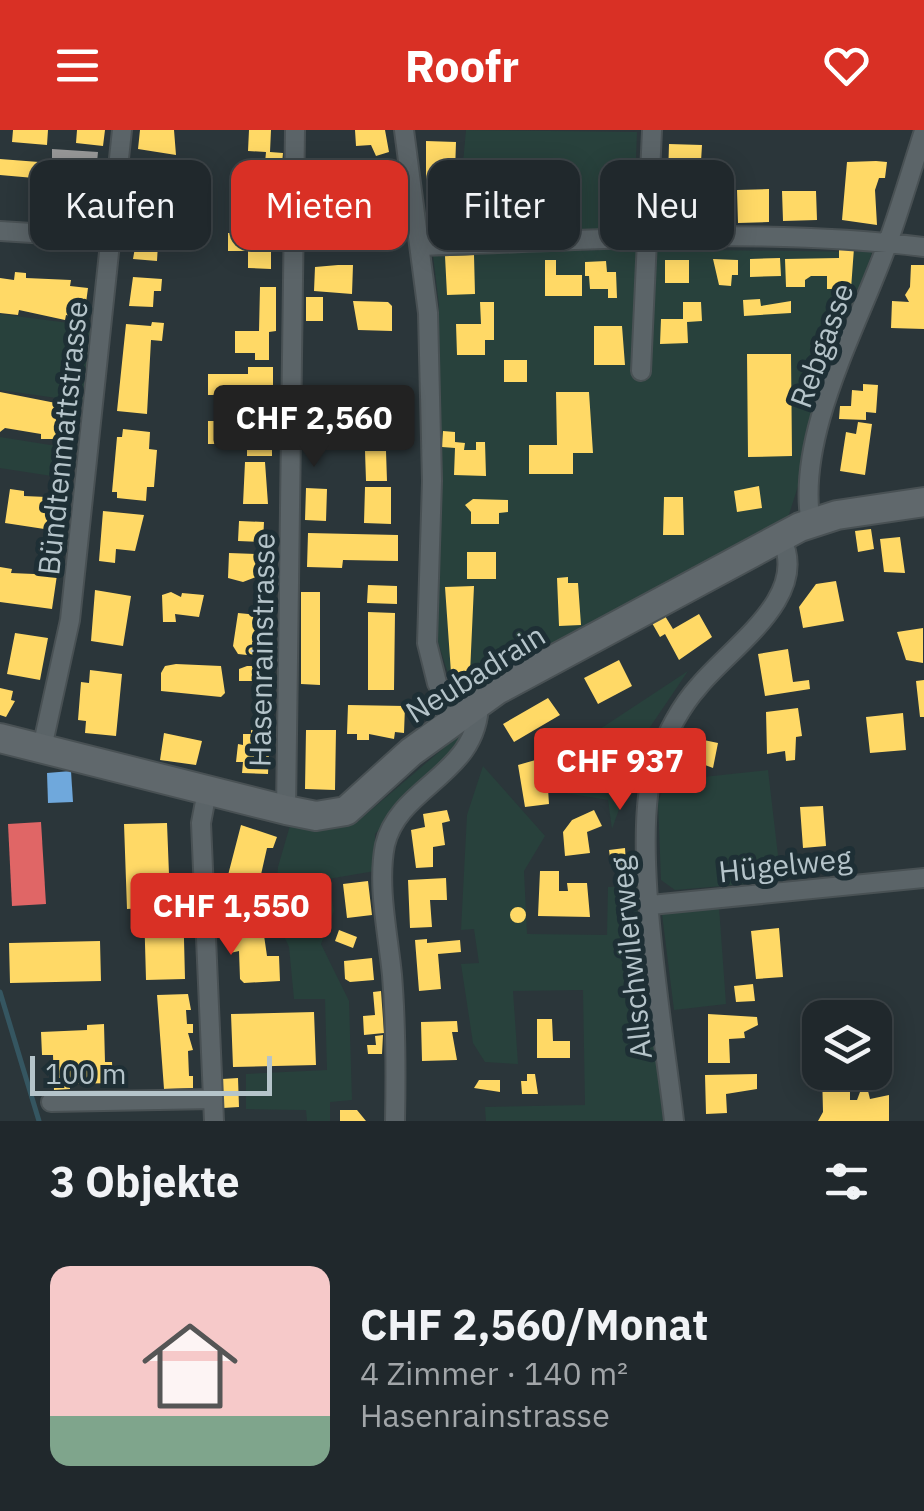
<!DOCTYPE html>
<html lang="de">
<meta charset="utf-8">
<style>
body{margin:0;font-family:"IBM Plex Sans",sans-serif;background:#2d3438;color:#f1f3f6;height:100vh;display:flex;flex-direction:column;font-size:38px;white-space:nowrap}
*{box-sizing:border-box;margin:0}
p{font-size:32px;color:#a2a6a9}
.icon{flex:none;width:55px;height:55px;fill:none;stroke:currentColor;stroke-width:2;stroke-linecap:round;stroke-linejoin:round}
.map{position:relative;height:991px;overflow:hidden}
.sheet{display:flex;flex-direction:column;background:#20282c;flex:1}
.sheet>*{flex:none}
.banner{position:absolute;left:30px;top:30px;width:865px;height:90px;display:flex;gap:20px}
.controls{position:absolute;left:802px;top:870px;display:grid;gap:20px}
.controls a{display:grid;place-items:center;width:90px;height:90px;border-radius:20px;background:#20282c;box-shadow:0 5px 25px #0003,0 0 0 2px #3d4448;font-size:50px}
.scale{position:absolute;left:30px;bottom:25px;width:242px;box-sizing:border-box;padding-left:10px;border:5px solid #b5c4ca;border-top:0;font-size:28px;line-height:35px;white-space:nowrap;color:#b5c4ca;-webkit-text-stroke:8px #1e2f35;paint-order:stroke}
.price{position:absolute;translate:-50% -85px;padding:0 22px;border-radius:10px;background:#d93025;color:#fff;font-size:32px;line-height:65px;filter:drop-shadow(0 2px 5px #0008)}
.price::after{content:'';position:absolute;left:50%;top:60px;width:30px;height:22px;margin-left:-15px;background:inherit;clip-path:polygon(0 0,100% 0,50% 100%)}
.price.active{background:#222;color:#fff}
ul{padding:0;list-style:none}
li{display:flex;align-items:center;gap:30px;height:250px;padding:0 50px}
li span{display:grid;place-items:center;flex:none;width:280px;height:200px;border-radius:20px;color:#555}
li>.icon{margin-inline-start:auto}
span .icon{width:120px;height:120px;fill:#fffc;stroke-width:1}
li b{font-size:42px}
h2{display:flex;justify-content:space-between;align-items:center;height:120px;padding:0 50px;font-size:42px}
.chip{padding:0 35px;border-radius:20px;background:#20282c;box-shadow:0 5px 25px #0003,0 0 0 2px #3d4448;font-size:35px;line-height:90px}
.chip.active{background:#d93025;color:#fff}
header{display:flex;justify-content:space-between;align-items:center;height:130px;padding:0 50px;background:#d93025;color:#fff;font-size:45px;font-weight:800}
.map>svg:first-child{display:block}
</style>
<header><svg class="icon" aria-label="menu" viewBox="0 0 24 24"><path d="M4 6h16M4 12h16M4 18h16"/></svg>Roofr<svg class="icon" aria-label="heart" viewBox="0 0 24 24"><path d="M12 20l-8-8c-3-5 5-10 8-4 3-6 11-1 8 4z"/></svg></header>
<div class="map">
<svg width="924" height="991" viewBox="0 0 924 991">
<rect width="100%" height="100%" fill="#2b363a"/>
<path fill="#28413c" d="M466,0l171,2 -4,101 -129,3 -3,-51h-40z
M634,119l238,3 -86,272 -329,178 -20,-63 -6,-202 8,-132 -6,-50z
M0,184l92,12 -7,76 -85,-12z
M0,307l69,11 -4,30 -65,-10z
M688,541l-42,62 -34,96 -4,-29 -49,-8 3,-38z
M460,604l4,6 -89,94v37l-47,8 6,32 -13,33 28,57 3,99 -22,2v19h-23l-1,-11 -60,-1v-35l81,-4 -2,-71h-31l-5,-52 -15,-33 4,-47 13,-45 38,7 28,-7z
M483,636l62,70 -21,35 3,63 80,1 1,-48h31l24,234h-177l-1,-14 100,-2 -2,-115 -70,1 5,73 -33,-2 -12,-19 -12,-79 18,-1 -5,-34 -13,1 6,-115z
M768,640l13,111 -106,9 -14,-10 -3,-78 8,-21z
M719,777l7,97 -52,6 -12,-96z"/>
<path fill="#ffd966" d="M13,0h35l-1,15 -35,-3z
M77,0h28l-2,16 -27,-3z
M140,0h34l2,25 -38,-6z
M249,0h22l-1,22 13,1 -1,11 -17,-1 1,-11 -18,-1z
M355,0h30l4,22 -13,4 -5,-11 -15,1z
M426,11l30,1 -1,30h-12v8h-17z
M669,14l33,1 -2,33 -32,-1z
M0,29l52,4 -5,55 -16,-1 3,-39 -34,-3z
M876,31l11,1 -2,16h-6l-4,12 2,35 -35,-5 5,-58z
M156,34l14,1 -7,39 -31,-2 2,-32 21,2z
M244,38h31l-1,41 -5,-1 -1,11h-30l1,-18h10l1,-11h-7z
M327,42h7l6,9 11,-2 -11,10v18l8,14 -31,-4 2,-37z
M387,44l12,49 -8,2 -4,-8h-38l-7,-11 1,-17 13,-12z
M769,59v33l-31,1 -1,-33z
M427,60l66,5v18h-7v17h-59z
M668,61l31,2 5,31 -37,-1z
M782,61h34l1,29 -34,1z
M138,100l29,2 -1,12h-8l-1,17 -24,-2z
M228,103h43v36l-23,-1v-17h-20z
M839,118h15l-3,41h-24v-13h-16l-6,4v7h-19l-1,-28 54,-1z
M474,125l1,39 -28,1 -2,-39z
M780,128l1,18 -31,1v-18z
M713,129l25,1v15h-6l-1,11 -12,-1z
M545,130h11v15h26v21h-37z
M665,130h24v23h-24z
M606,131l1,11h9l1,26h-9v-9h-18l-1,-13h-4v-14z
M338,135h15l-1,29 -38,-3 1,-24z
M911,135h13v64l-33,-1 1,-27 17,1 -4,-7 5,-8z
M15,142l11,1v5l45,2 -1,6 18,2 -4,30 -18,-3 -1,5 -46,-10 -1,5 -18,-2v-35l14,2z
M133,147l29,2 -1,12h-7l-1,16 -24,-1z
M260,157h16v44l-7,1v28h-14v-7h-20v-22h24z
M306,167h17v24h-17z
M760,169l1,7 30,-5v12l-47,3 -1,-16z
M353,171l35,1 4,4v25l-34,-1z
M480,172h14v38h-9v15h-28l-1,-31h25z
M683,172h18l1,19 -15,1 1,21 -28,1 1,-25h22z
M152,192l12,1 -2,18 -11,-1 -4,74 -30,-3 9,-87 25,2z
M594,196h28l3,39h-31z
M747,224h44l1,102 -44,1z
M504,230h23v22h-23z
M248,237h25v40l-13,1v9h12v39h-25v-12h-39v-23h39v-26h-39v-21h40z
M863,254l15,1 -2,28 -10,-1v8l-27,-1 1,-13h11l1,-16 11,1z
M0,262l76,15 -5,32h-30v-5l-36,-6 -5,4z
M556,262h33l4,61h-20v21h-44v-29h28z
M358,268l26,1v6h14v18h-12l-1,15h-18v-14h-9z
M858,292l14,2 -7,51 -25,-4 6,-39 10,2z
M123,299l27,3 -1,17 8,1 -3,37h-7l-1,14 -29,-3v-6h-5l5,-55h5z
M443,301l12,1v10l10,1 -1,7h12v-8h9l1,34 -32,-1 1,-27 -13,-1z
M365,321h21l1,30h-21z
M245,332h20l3,42h-25z
M759,356l3,22 -25,4 -3,-21z
M365,357h26v37l-27,-1z
M306,358l21,1 -1,32 -21,-1z
M10,359l14,2v5l45,2 -5,34 -59,-9z
M664,367h19l1,38h-21z
M473,369l35,1v12l-9,1v11h-28v-12l-6,-7z
M103,381l41,4 -9,36 -19,-2 -1,14 -16,-2z
M239,391l25,1 -1,20 -25,-1z
M871,399l3,20 -16,3 -3,-21z
M308,403l90,2v26l-55,-1 -1,8 -35,-1z
M900,407l5,36 -21,-1 -4,-33z
M467,422h29v27h-29z
M229,423l27,1v23l-13,5 -15,-4z
M0,437l12,2 -1,4 46,2 -5,34 -52,-7z
M568,447v6h10l3,42 -22,1 -2,-48z
M836,451l8,40 -41,7 -4,-21 17,-23z
M368,455l29,1v18l-30,-1z
M474,456l-4,87h-19l-6,-86z
M95,460l36,6 -8,50 -32,-5z
M171,462l10,5 1,-4 22,2 -5,22 -24,-3 1,8h-13l-1,-27z
M301,462h19v93l-19,-1z
M368,482l27,1 -1,77h-26z
M238,483l32,3 -4,41 -28,-3 -5,-8z
M699,484l13,23 -33,23 -14,-26 -5,3 -8,-14 13,-7 8,13z
M923,498v35l-17,-3 -9,-28z
M15,503l33,5 -8,42 -33,-6z
M788,519l5,33 16,-2 1,9 -45,7 -7,-42z
M619,530l13,26 -34,18 -14,-26z
M176,534l45,2 4,27 -4,4 -60,-6v-18l4,-7z
M247,536h16v15h-24v-12z
M90,540l32,4 -6,62 -31,-3 1,-12 -8,-1 3,-38 8,1z
M924,550v37h-4l-4,-36z
M0,558l13,3 -2,9 4,1 -9,16 -6,-2z
M548,568l12,17 -46,27 -11,-18z
M348,575l57,1 -1,27 -9,-1 -1,7 -25,-5v6h-12v-6h-10z
M798,578l4,28 -6,1 -1,23 -9,1 -1,-10 -18,3 -1,-42z
M903,583l3,37 -36,3 -4,-36z
M251,600l19,5 -2,39 -26,-1 1,-11h-7l2,-18 5,1v-11h8z
M306,600h30l-1,60 -30,-1z
M164,603l38,8 -6,24 -36,-5z
M699,609l19,4 -5,25 -24,-9 3,-15 6,2z
M546,627l3,47 -24,3 -7,-42z
M823,676l3,40 -23,2 -3,-41z
M447,680l3,11 -8,2 3,22 -12,2v20l-17,1 -5,-38 14,-3 -2,-13z
M594,680l8,16 -15,6 3,21 -25,3 -2,-24 9,-12z
M167,693l3,77h13l2,79 -39,1 -2,-72 -17,1 -3,-85z
M241,695l36,12 -4,11h-6l-7,31 5,20 -6,2 8,55h12l1,25 -36,2 -4,-4 -1,-28 -9,2 -3,-74z
M625,718l1,16 -15,1 -2,-15z
M540,741h19v20h9l-1,-8h20l3,34 -52,-1z
M446,748l1,22h-17l2,27 -22,1 -2,-48z
M368,751l4,34 -25,3 -4,-34z
M510 785a8 8 0 1 1 16 0a8 8 0 1 1-16 0Z
M779,798l4,49 -27,2 -5,-48z
M339,800l18,7 -4,11 -18,-7z
M427,809v4l33,-3 1,12 -23,2 3,35 -22,2 -4,-51z
M100,811l1,40 -91,2 -1,-40z
M372,828l2,22 -24,2 -5,-3 -1,-18z
M753,854l2,17 -19,1 -2,-16z
M381,861l3,42 -20,2 -1,-19 12,-1 -2,-23z
M188,864l3,16h-5l1,14h6v9h-5l5,17 -5,1 1,25h4v12l-29,1 -7,-94z
M314,882l2,53 -83,2 -2,-53z
M708,884l49,3 1,8 -14,7 1,6 -16,1 1,24h-22z
M537,889h15l1,22h17v17h-33z
M457,891l1,11h-6l5,28 -35,1 -1,-39z
M104,894l1,38h7l1,21 -43,1v5l-16,1 -1,-35h-11l-1,-23 46,-2v-5z
M383,905l-1,19h-14l-1,-9h9l-1,-9z
M822,942h28v28h7l3,-8 8,-1 2,8 19,-4v26h-71l5,-9z
M527,944h8l3,20h-16l-1,-13h6z
M757,944v15l-31,5 1,19 -21,1 -1,-39z
M238,948l1,29 -16,1 -1,-29z
M500,950v12l-26,-4 5,-8z
M340,980h17l9,11h-26z"/>
<path fill="#e06666" d="M41,692l5,82 -34,2 -4,-82z"/>
<path fill="#6fa8dc" d="M71,641l2,31 -25,1 -1,-30z"/>
<path fill="#999" d="M52,19l46,3 -6,61 -22,-2 4,-44 -22,-2z
M260,413h14v14h-14z"/>
<g fill="none" stroke-linecap="round" stroke-linejoin="round">
<path stroke="#355661" stroke-width="5" d="M0,862l39,129"/>
<defs>
<path id="street" d="M404,0l24,183 4,168 -5,162 10,40 20,35
M0,101l111,7
M420,116c166,-5 339,-20 504,1
M641,241l11,-241
M811,394c-16,-90 48,-199 77,-282 13,-36 24,-74 36,-111
M42,618l28,-128 52,-490
M207,661l-6,32 13,298
M286,680l9,-680
M651,775l273,-27
M51,972l162,-3
M395,991c1,-49 1,-97 -3,-146 -4,-41 -15,-90 -7,-130 14,-60 94,-70 94,-143
M674,991c-9,-83 -47,-294 -17,-363 11,-26 23,-51 42,-72 33,-40 112,-90 82,-148"/>
<path id="secondary" d="M0,608l286,72 30,6 30,-5 65,-59 86,-62 303,-163 37,-12 87,-13"/>
</defs>
<use href="#street" stroke="#495154" stroke-width="22"/>
<use href="#secondary" stroke="#495154" stroke-width="32"/>
<use href="#street" stroke="#5b6468" stroke-width="18"/>
<use href="#secondary" stroke="#60686c" stroke-width="28"/>
</g>
<g text-anchor="middle" dominant-baseline="central" stroke-width="10" stroke-linejoin="round" paint-order="stroke">
<g font-size="30" fill="#b5c4ca" stroke="#1e2f35">
<text transform="translate(821 215) rotate(-70)">Rebgasse</text>
<text transform="translate(62 308) rotate(-84)">Bündtenmattstrasse</text>
<text transform="translate(261 520) rotate(-89)">Hasenrainstrasse</text>
<text transform="translate(475 543) rotate(-32)">Neubadrain</text>
<text transform="translate(785 734) rotate(-6)">Hügelweg</text>
<text transform="translate(630 828) rotate(-96)">Allschwilerweg</text>
</g>
</g>
</svg>
<div class="controls">
<a><svg class="icon" aria-label="layers" viewBox="0 0 24 24"><path d="M12 4l9 5-9 5-9-5zM3 14l9 5 9-5"/></svg></a>
</div>
<div class="scale">100 m</div>
<b class="price active" style="left:314px;top:340px">CHF 2,560</b>
<b class="price" style="left:620px;top:683px">CHF 937</b>
<b class="price" style="left:231px;top:828px">CHF 1,550</b>
<div class="banner">
<a class="chip">Kaufen</a>
<a class="chip active">Mieten</a>
<a class="chip">Filter</a>
<a class="chip">Neu</a>
</div>
</div>
<section class="sheet">
<h2>3 Objekte<svg class="icon" aria-label="filters" viewBox="0 0 24 24"><path d="M4 7h16M4 17h16"/><circle cx="9" cy="7" r="2"/><circle cx="15" cy="17" r="2"/></svg></h2>
<ul>
<li><span style="background:linear-gradient(#f6c9c9 75%,#7fa58c 0)"><svg class="icon" aria-label="home" viewBox="0 0 24 24"><path d="M3 11l9-7 9 7M6 9v11h12V9"/></svg></span><div><b>CHF 2,560/Monat</b><p>4 Zimmer · 140 m²</p><p>Hasenrainstrasse</p></div></li>
</ul>
</section>
